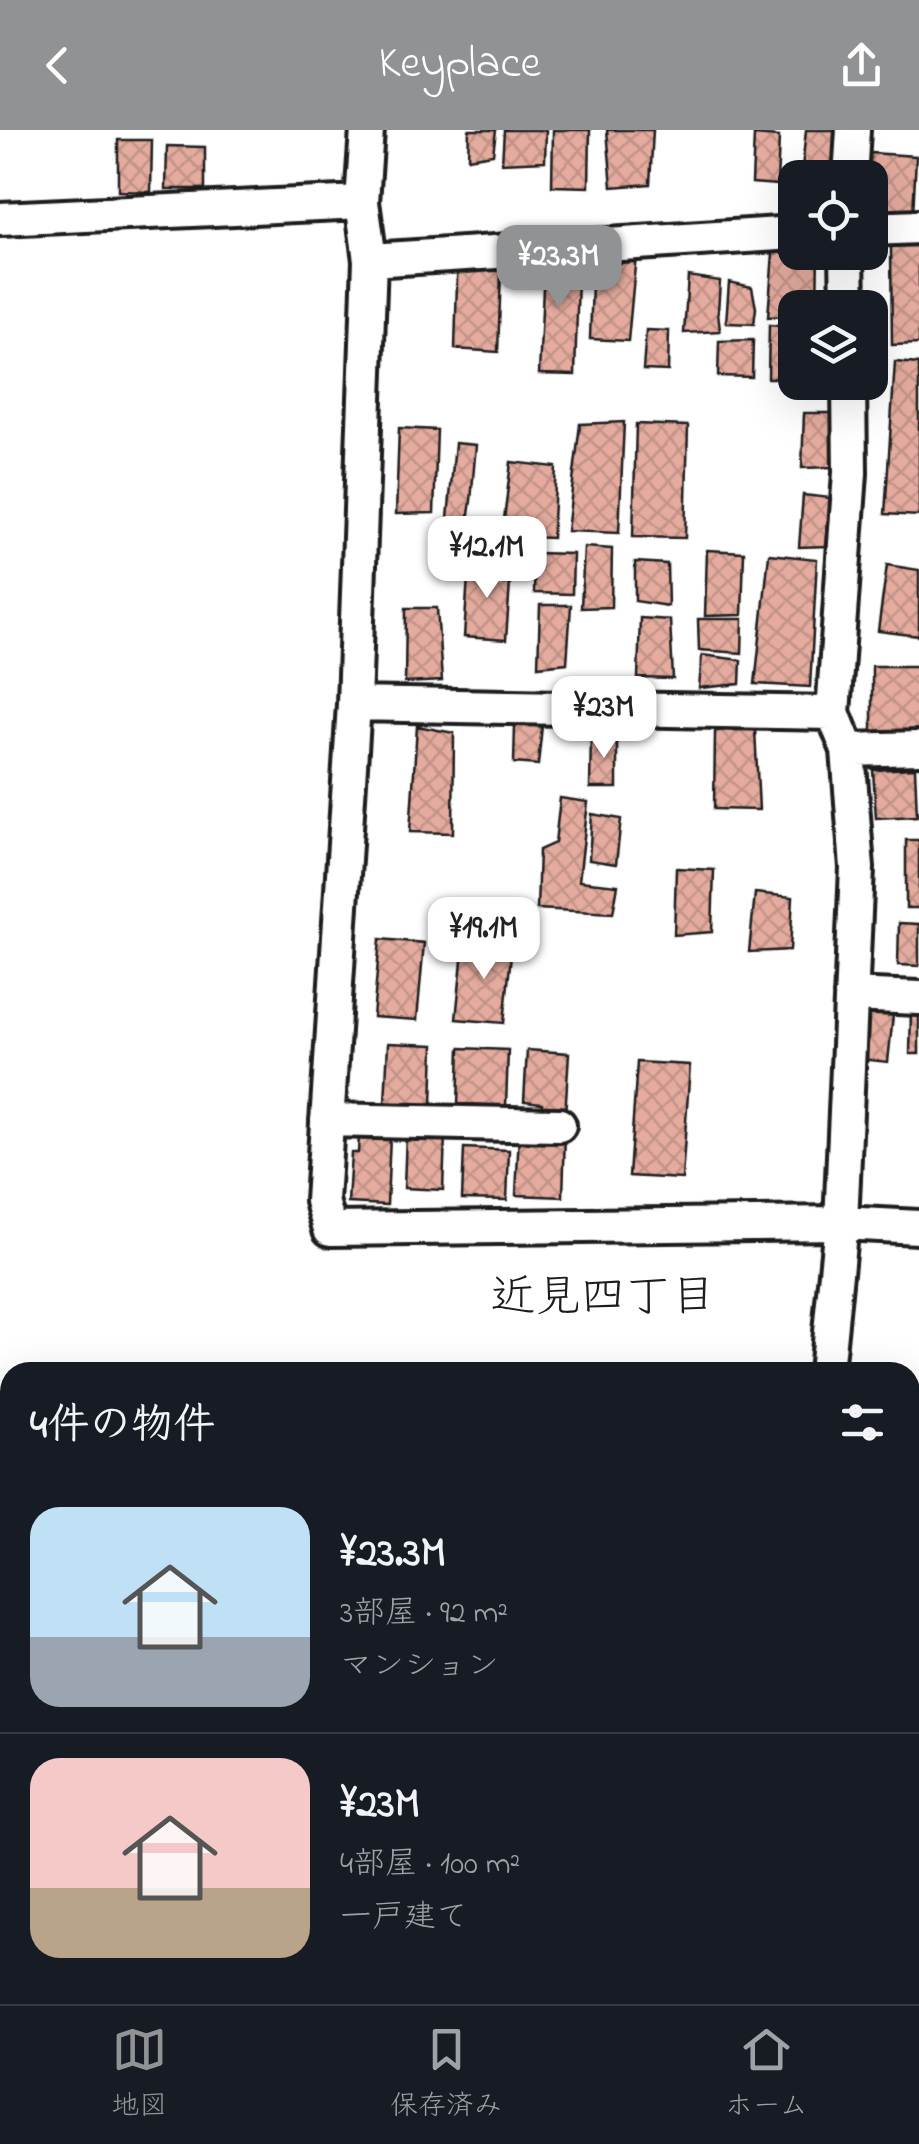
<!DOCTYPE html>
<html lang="ja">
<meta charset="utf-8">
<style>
body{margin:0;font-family:"Indie Flower","Klee One",sans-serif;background:#242831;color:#f1f3f6;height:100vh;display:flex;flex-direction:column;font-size:38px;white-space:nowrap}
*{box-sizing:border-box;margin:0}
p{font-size:32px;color:#9ea1a6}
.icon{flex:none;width:55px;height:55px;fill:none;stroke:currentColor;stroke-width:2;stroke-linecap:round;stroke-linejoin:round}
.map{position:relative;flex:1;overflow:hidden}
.panel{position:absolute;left:0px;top:1232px;width:920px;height:642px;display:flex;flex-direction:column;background:#171b24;border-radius:30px 30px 0 0;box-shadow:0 10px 40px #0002}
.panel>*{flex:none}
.fabs{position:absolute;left:778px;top:30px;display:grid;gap:20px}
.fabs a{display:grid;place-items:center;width:110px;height:110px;border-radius:20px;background:#171b24;box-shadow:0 10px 40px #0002;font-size:50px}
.price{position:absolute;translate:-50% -85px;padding:0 22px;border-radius:20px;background:#fff;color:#222;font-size:32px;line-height:65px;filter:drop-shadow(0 2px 5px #0008)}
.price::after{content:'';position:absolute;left:50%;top:60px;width:30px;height:22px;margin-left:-15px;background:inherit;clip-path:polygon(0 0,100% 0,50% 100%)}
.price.selected{background:#919294;color:#fff}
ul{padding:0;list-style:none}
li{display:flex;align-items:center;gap:30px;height:250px;padding:0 30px}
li+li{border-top:2px solid #363941}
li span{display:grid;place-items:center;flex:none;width:280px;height:200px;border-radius:30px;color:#555}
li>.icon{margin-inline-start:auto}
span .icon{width:120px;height:120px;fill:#fffc;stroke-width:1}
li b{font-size:42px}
h2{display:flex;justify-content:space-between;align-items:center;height:120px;padding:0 30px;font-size:42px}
header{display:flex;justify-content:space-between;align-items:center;height:130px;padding:0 30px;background:#919294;color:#fff;font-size:45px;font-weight:600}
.tab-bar{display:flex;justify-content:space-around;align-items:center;height:140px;border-top:2px solid #363941;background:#171b24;font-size:28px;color:#9ea1a6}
.tab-bar a{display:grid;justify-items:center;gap:5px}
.tab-bar .selected{color:#919294}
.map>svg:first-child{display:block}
</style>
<header><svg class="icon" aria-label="back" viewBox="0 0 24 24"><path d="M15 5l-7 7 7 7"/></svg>Keyplace<svg class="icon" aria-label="share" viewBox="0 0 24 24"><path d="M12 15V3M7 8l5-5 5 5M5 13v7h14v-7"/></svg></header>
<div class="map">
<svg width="919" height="1874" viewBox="0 0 919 1874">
<defs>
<pattern id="building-cross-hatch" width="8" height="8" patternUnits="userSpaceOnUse" patternTransform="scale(2.5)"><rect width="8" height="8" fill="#e4ab9e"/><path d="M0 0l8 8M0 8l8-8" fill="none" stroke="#c39388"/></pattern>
</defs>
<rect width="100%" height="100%" fill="#fff"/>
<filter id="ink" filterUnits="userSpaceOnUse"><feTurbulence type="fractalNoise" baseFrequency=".01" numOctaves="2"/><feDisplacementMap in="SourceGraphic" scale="20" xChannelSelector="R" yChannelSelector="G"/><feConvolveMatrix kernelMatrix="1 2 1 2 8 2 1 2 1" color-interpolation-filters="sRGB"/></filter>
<g filter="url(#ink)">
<path fill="url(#building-cross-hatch)" stroke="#1c1c1c" stroke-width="2.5" d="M469,0h27l-3,24 -25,4z
M504,0h42l-1,31 -43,2z
M553,0h37l-1,57 -37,-1z
M607,0h46l-3,54 -38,3z
M806,0h31l-4,48h-32z
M754,5l25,2 -2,48 -25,-2z
M118,10h34l-1,52 -33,-1z
M167,16l38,1v42h-39z
M870,23l46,3 -3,59 -43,-2z
M545,114l34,2 -4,129 -36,-1z
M458,116l44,1 -4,105 -43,-3z
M891,116h28v98l-27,1z
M818,122l-1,56h-22v8l-27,1 5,-64z
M593,124l43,1 -8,86 -38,-2z
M688,146l32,5 -2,31 2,19 -36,2z
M729,152l23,5 4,21 -2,16 -28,-1z
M769,195l26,2v51h-27z
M646,200l23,1 -1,40 -25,-1z
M753,210l-1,37 -34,-1 1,-35z
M895,232l24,2v152l-34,-2z
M804,283h33l-3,54 -32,1z
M624,292l-5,111 -52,-2 13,-107z
M636,294l52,2 -3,112 -52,-1z
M399,298l38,2 -3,83 -38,1z
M455,313l21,2 -5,56 -4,26 -20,2z
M511,332l45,5 -4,71 -50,-2z
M803,365l28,3 -3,48 -29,1z
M584,417l28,2 -1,58 -30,1z
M707,420l37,2 -2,63 -37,1z
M535,423l38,1 -1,40 -38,-1z
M769,424l48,5 -7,128 -55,-3z
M469,431l37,3 -1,20 5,-1 -4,57 -42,-3z
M635,432l32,2 1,42 -33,-5z
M887,435l32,5v66l-41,-5z
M540,475h31l-4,58 -29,3z
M406,478h31l5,73 -37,2z
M640,488l30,2 3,59 -35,-1z
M698,489h45l-1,34 -43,-3z
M702,525l39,5 -1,24 -41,4z
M872,536h47v68h-47z
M515,594l27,2 -4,39 -24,-2z
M417,596l37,7 -1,100 -43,-1z
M755,599l4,81 -45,-1 1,-78z
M591,602l26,3v53h-27z
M915,638l2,48 -41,2 -3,-48z
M560,668l28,4 -9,79 39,4 -5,28 -76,-4 2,-59 16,-7z
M592,684l29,5 -5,45 -27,-4z
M906,710h13v68h-13z
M676,738l38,2 -2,62 -38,3z
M755,763l38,4 -3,53 -41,2z
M899,793l20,1v42l-21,-1z
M380,809l44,4 -7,77 -44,-3z
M464,811l48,4 -8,78 -48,-4z
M911,878h8v46h-9z
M864,882l29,3 -5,47 -29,-3z
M388,913l46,2 -2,60 -47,-2z
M460,918l48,2 -2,56 -48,-2z
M527,920l42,3 -4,63 -24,-1 1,-12 -18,-2z
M637,932l53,3 -8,114 -53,-3z
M519,1002l46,2 -2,63 -47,-2z
M406,1003l39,2 -2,55 -39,-2z
M359,1005l31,1 -3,69 -39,-2 3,-50h7z
M464,1018l45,2 -2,50 -45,-1z"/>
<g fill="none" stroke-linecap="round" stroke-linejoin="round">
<defs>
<path id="street" d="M367,0l-5,72 8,58 -16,444 -32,497 8,28 511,-6 78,4
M850,48l3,-48
M0,89l362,-17
M870,99l49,-2
M847,122l1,56
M370,130l425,-27
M354,574l479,9
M848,620l71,-2
M851,865l68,3
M327,990l232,5
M826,1242l15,-149 16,-355 -9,-118 -15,-37 17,-240 -1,-91
M0,1513l10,2
M910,1580l9,-1
M809,1865v9"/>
</defs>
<use href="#street" stroke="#1c1c1c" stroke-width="40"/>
<use href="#street" stroke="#fff" stroke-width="32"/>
</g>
</g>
<g text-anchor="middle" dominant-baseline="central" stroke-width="9" stroke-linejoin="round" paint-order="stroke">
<g font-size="45" fill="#1c1c1c" stroke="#fff">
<text x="603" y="1169">近見四丁目</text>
</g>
</g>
</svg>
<div class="fabs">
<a><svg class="icon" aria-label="locate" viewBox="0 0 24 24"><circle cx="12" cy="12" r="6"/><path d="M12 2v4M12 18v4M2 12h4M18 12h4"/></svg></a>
<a><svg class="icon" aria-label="layers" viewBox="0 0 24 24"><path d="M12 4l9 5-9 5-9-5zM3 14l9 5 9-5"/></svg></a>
</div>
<b class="price selected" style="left:559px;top:180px">¥23.3M</b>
<b class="price" style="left:487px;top:471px">¥12.1M</b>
<b class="price" style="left:604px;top:631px">¥23M</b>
<b class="price" style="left:484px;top:852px">¥19.1M</b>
<section class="panel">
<h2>4件の物件<svg class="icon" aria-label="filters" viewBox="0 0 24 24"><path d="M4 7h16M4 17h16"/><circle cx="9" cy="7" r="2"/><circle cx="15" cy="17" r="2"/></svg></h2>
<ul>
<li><span style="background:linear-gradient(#bfe0f5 65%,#9aa5b1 0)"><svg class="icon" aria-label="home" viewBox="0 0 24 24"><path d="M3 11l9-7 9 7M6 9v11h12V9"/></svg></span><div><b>¥23.3M</b><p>3部屋 · 92 m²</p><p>マンション</p></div></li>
<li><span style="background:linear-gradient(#f6c9c9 65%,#b9a48a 0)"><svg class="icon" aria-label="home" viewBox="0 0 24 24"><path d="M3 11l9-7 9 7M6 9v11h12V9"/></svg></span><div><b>¥23M</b><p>4部屋 · 100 m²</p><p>一戸建て</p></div></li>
</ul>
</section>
</div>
<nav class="tab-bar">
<a class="selected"><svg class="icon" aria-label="map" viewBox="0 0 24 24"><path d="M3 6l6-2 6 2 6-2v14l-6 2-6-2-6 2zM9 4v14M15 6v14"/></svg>地図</a>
<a><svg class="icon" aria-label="saved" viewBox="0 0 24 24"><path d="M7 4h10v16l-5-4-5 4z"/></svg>保存済み</a>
<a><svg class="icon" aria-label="home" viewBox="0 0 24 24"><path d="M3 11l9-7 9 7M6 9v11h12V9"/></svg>ホーム</a>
</nav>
